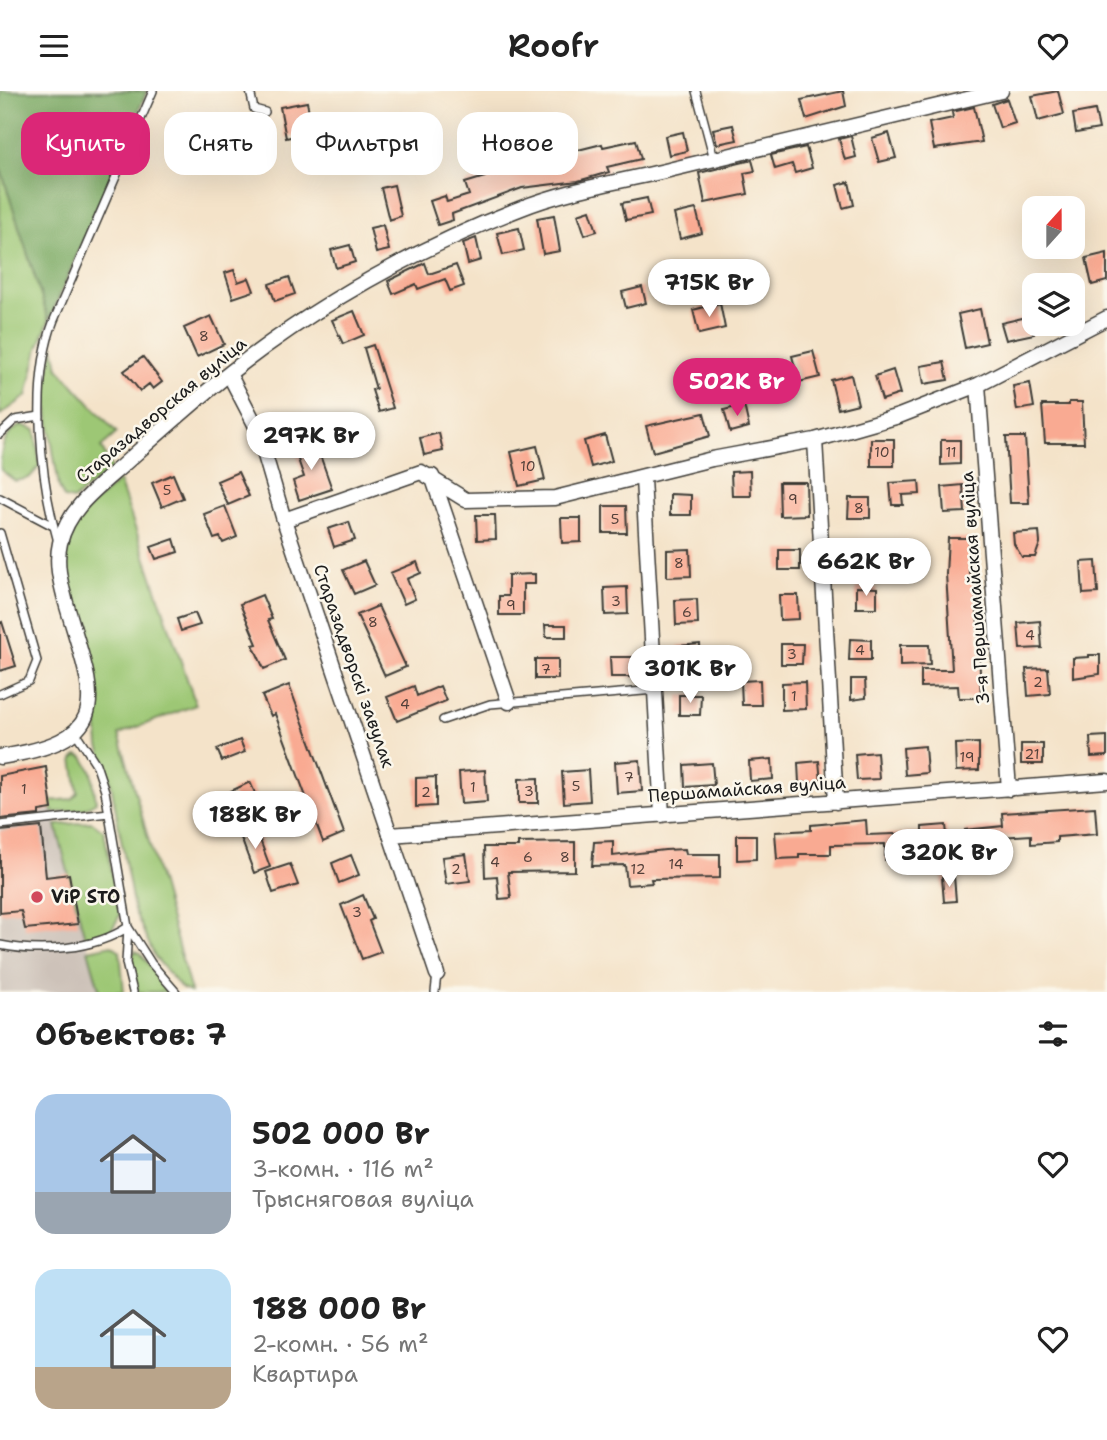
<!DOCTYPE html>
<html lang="ru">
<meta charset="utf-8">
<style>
body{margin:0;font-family:"Shantell Sans",sans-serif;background:#f2f2f2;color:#222;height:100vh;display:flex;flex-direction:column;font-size:26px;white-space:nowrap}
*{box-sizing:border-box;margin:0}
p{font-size:23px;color:#767676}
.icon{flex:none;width:38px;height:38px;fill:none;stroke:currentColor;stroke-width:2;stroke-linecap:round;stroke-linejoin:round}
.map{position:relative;height:901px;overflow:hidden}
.side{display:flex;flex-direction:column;background:#fff;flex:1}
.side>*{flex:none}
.top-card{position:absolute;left:21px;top:21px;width:700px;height:63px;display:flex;gap:14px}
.needle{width:46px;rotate:21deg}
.tools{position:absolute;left:1022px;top:105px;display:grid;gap:14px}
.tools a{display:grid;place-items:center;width:63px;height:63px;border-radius:14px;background:#fff;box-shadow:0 7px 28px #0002;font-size:35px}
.price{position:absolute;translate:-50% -60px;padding:0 16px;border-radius:24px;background:#fff;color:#222;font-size:23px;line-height:46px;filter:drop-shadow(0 2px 4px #0008)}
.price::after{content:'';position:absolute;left:50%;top:42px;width:21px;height:16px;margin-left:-10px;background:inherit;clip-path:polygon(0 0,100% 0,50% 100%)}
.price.current{background:#db2777;color:#fff}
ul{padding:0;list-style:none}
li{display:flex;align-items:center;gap:21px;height:175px;padding:0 35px}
li span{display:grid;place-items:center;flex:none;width:196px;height:140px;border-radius:21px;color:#555}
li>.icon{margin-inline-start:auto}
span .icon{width:84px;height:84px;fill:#fffc;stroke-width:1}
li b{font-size:30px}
h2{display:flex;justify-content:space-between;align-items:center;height:84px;padding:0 35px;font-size:30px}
.tag{padding:0 24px;border-radius:21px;background:#fff;box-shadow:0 7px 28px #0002;font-size:24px;line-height:63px}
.tag.current{background:#db2777;color:#fff}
header{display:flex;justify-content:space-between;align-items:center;height:91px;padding:0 35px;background:#fff;font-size:32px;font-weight:600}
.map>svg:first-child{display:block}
</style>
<header><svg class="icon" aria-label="menu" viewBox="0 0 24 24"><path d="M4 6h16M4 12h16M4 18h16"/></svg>Roofr<svg class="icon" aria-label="heart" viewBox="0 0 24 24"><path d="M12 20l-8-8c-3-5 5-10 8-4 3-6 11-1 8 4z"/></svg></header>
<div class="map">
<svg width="1107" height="901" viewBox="0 0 1107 901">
<rect width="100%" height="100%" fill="#fbf7ec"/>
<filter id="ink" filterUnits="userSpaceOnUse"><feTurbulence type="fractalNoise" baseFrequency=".0143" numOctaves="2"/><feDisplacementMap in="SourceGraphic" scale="14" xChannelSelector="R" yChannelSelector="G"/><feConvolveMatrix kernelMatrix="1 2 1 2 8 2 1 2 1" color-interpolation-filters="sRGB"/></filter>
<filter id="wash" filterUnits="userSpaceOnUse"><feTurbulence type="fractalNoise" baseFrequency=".00686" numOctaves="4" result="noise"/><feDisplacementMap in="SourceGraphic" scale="28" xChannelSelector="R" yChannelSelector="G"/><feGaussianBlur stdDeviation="1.57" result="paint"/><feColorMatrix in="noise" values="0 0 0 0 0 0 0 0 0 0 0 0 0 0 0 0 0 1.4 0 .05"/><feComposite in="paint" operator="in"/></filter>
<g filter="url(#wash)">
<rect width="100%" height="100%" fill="#f4e3c9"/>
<path fill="#cdc2b9" d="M46,676l6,42 48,183h-100v-216z"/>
<path fill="#9dc774" stroke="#5c7248" stroke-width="2" d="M0,76l49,154 -11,27 -11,48 -27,19z
M54,256l4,21 59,65 -16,14 11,21 -39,32 -9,-2 -5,-11c-7,-47 -19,-92 -5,-140z
M22,334l13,5 5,36 -11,12 -14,3 -14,-11c-1,-19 2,-37 21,-45z
M119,390l77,224 -77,29 72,258 -9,-3 -27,-32 -21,-47 -24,-132 -11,-32 -5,-72 -29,-106 1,-22 10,-23 13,-16z
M78,664l5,2 9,15 4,30 -12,7 -31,4 -3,-12 22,-2 6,-6 -5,-34z
M92,731l12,9 16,84 -9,16 -26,7 -29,-113z
M112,854l8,6 4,41h-24l-12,-42z
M135,860l5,2 30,39h-32l-7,-34z"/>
<path fill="#7eac66" stroke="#4d6441" stroke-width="2" d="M0,0h147l-98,230 -49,-154z"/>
<g id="blocks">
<path fill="#f9aa92" d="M843,0l3,15 -40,13 -5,-19z
M1058,0l6,23 -26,7 -6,-25z
M1007,8l8,24 -15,5 -8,-24z
M307,11l6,30 -27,6 -6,-31z
M974,16l8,35 -48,7 -5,-26 24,-5 -1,-6z
M1095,19l4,19 -23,4 -3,-19z
M733,34l4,15 -20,4 -4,-15z
M202,39l12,22 -27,14 -12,-22z
M683,41l4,19 -18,4 -4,-19z
M889,42l7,25 -17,4 -7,-24z
M851,45l5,21 -11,3 -6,-21z
M636,49l5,19 -34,8 2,5 -31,9 -56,7 -70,26 1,6 -15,5 -8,-24 15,-5 2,6 22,-7 -4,-12 20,-6v-3l50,-16 2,11 28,-5 -3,-10 40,-10 1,3z
M806,56l6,21 -17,5 -3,-9 -17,5 -4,-14z
M752,69l3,11 -11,2 4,21 -43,9 -6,-30z
M849,91l5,23 -11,3 -6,-23z
M394,94l7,31 -12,4 -8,-32z
M647,107l4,17 -25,5 -4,-17z
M696,118l6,24 -22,6 -6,-25z
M590,119l7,21 -12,4 -7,-21z
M554,124l6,36 -17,3 -6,-36z
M383,134l6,25 -13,3 -6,-25z
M519,137l5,22 -21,5 -6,-22z
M476,147l5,22 -13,4 -5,-21z
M350,154l5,17 -19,6 -5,-18z
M1107,162v28l-15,4 -6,-27z
M425,172l4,11 27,-9 8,21 -14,5 -5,-12 -27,10 -2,-5 -23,10 -5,-13z
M234,179l4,12 11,-4 5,13 -21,7 -8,-25z
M289,186l6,17 -20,7 -6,-17z
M642,196l4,16 -20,5 -4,-16z
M720,212l5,25 -26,6 -6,-24z
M980,218l7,34 -22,5 -7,-34z
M354,220l10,24 -21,9 -11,-24z
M211,225l13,28 -27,13 -13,-29z
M1031,225l3,18 -28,6 -5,-17z
M373,254l20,63 -14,4 -7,-22 4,-1 -12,-41z
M813,260l7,26 -21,5 -7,-26z
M143,266l19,25 -9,7 -4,-5 -9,7 -16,-20z
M944,271l4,18 -24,4 -3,-18z
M893,279l7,24 -18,6 -7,-24z
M851,284l7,29 -20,5 -7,-29z
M1030,292l4,24 -17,3 -4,-24z
M1069,311h13l2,41h-39l-3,-38h27z
M744,314l5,22 -19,5 -6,-22z
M704,322l6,23 -57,16 -7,-26z
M439,342l4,18 -19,4 -4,-17z
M605,344l7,26 -21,6 -7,-26z
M1006,346h19l4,66h-19z
M871,348h23v27h-23z
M941,349h19v24l-19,1z
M315,350l17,48 -33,11 -6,-19 11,-4 -10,-29z
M537,355l8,34 -26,6 -8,-34z
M750,380l1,25h-19l-1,-24z
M238,381l11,24 -21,9 -11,-24z
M173,383l10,24 -21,9 -10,-24z
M919,390l1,13 -18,1 1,10h-11l-2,-22z
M779,391h27l1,33 -27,1z
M963,394l2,27 -21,1 -2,-26z
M670,403l21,1v20h-21z
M849,407h21v20h-22z
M225,415l12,31 -14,6 -3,-6 -6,2 -10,-25z
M603,415h23l1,27h-24z
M476,424h19l1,24 -19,1z
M561,427h20v24l-19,1z
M349,431l6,18 -21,7 -6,-18z
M1039,440l1,12 -5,14h-13l-8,-13 -1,-11z
M948,447h21v35h5l4,51 3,74h-22l-1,-12 -37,1v-17h31l-6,-96z
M174,448l4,13 -22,7 -5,-12z
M690,458l1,27 -24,1v-27z
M779,459h21v20h-21z
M364,470l11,24 -21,9 -11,-24z
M1096,470l2,32 -15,1 -2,-32z
M417,471l4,11 -14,6 8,20 -11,5 -14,-31z
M535,483v10h-12v31h-24v-19h9v-21z
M627,496l1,27 -23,1 -1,-27z
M856,496l21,1v20h-21z
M262,504l10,24 -4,1 17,40 -21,9 -11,-24 4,-1 -17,-40z
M779,504h19l1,24 -19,1z
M697,508l1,25 -22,1 -1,-25z
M378,515l28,61 -21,9 -28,-61z
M195,522l5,12 -19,6 -4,-12z
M1040,530l2,27 -22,1 -2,-26z
M2,531l14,44 -16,5v-48z
M545,534h21v12h-20z
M850,548l21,1v20h-22z
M700,553l1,22 -21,1 -2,-21z
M781,553h22l-1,20h-21z
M900,554h29l1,20 -30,1z
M1089,564h11v19l-27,4v-20l16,-1z
M610,566h27v20h-26z
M535,568h23v20h-23z
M1048,577l2,26 -22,2 -2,-27z
M851,588h14l1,19 -15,2z
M760,589l1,25h-19l-1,-24z
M805,591l1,27 -24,1v-27z
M289,594l55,148 -21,9 -48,-128 -4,2 -9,-20z
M414,595l3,10 23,-10 6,15 -49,20 -10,-24z
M679,604h22l-1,20h-21z
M1107,645v20l-16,1 -1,-20z
M240,649l5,12 -23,9 -5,-12z
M979,652v27l-23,1 -1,-27z
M1021,653h22v20h-22z
M925,655l2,27 -22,2 -2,-27z
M877,661l2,27 -22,1 -2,-26z
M772,668l1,20 -23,2 -1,-20z
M640,669l2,31 -25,2 -2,-31z
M819,670l2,21 -22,1 -1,-20z
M712,672l2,22 -29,2 -1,-22z
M46,676l6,42 -13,2v4l-39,4v-43z
M485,679l2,32 -26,2 -2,-32z
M588,679l2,31 -26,2 -2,-31z
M436,686v29l-20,1v-29z
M538,687v25h-19v-24z
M250,691l6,13 -19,8 -6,-12z
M1095,716l2,27 -40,3v5l-26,2v-9l-44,3 1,10 -21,2 -2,-20 38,-4 -1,-13z
M866,729l1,15 55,-2v-6l24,-2 2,20 -34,2v12l-29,1v-16l-54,1v9h-32v4l-22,1 -2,-27 36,-2v-5z
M41,736l5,50 23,-3 9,50 -53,5 -4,-18 -21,2v-82z
M256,738l14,38 -16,6 -14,-38z
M737,744h19v24l-19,1z
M613,750v15l52,-6 20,-1 1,5h34v24l-69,1 1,4 -25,2 -2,-20 -33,1 2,-24z
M575,751v29l-67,1 3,26 -12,1 -2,-23 -12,1 -1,-30h34v-4z
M466,763l4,27 -24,3 -4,-27z
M351,764l8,20 -20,8 -7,-20z
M290,773l8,21 -25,8 -7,-21z
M954,785l2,25 -12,1 -2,-25z
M363,804l10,24 -4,2 12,31 -19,7 -21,-54z"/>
</g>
</g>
<g filter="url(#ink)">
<use href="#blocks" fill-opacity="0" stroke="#3c3a36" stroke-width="2"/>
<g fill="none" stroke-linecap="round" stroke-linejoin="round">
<defs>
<path id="service" d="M250,0l4,18 11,3
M696,0l18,68
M0,343l15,-14 25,-4
M0,407l53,28
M0,442l37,128 -8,20 -29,13
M58,451c-18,-63 -28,-161 -4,-222l99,-229
M443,629l47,-16 165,-14
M76,642l20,31 9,27 23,136 -2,36 7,29
M0,734l109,-12
M0,854c39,8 94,5 128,-18l23,36 25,29
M435,901l2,-18"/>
<path id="minor" d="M229,283l28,54 27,92 153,454
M978,294l31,404
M815,349l21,362
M432,385l77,226
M643,388l19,336
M284,429l137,-48 45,28 89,-2 157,-39 103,-19 84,-24 79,-31 129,-67
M0,666c120,-18 93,-61 66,-154 -5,-19 -11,-39 -6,-60 8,-34 37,-55 63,-78 35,-31 70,-63 108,-93 87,-68 185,-123 288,-163 50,-20 106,-28 158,-41 108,-26 216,-52 324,-77
M390,744l717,-54"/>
</defs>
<use href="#service" stroke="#3c3a36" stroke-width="10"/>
<use href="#minor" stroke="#3c3a36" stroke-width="17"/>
<use href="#service" stroke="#fff" stroke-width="7"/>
<use href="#minor" stroke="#fff" stroke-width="14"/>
</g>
</g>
<circle fill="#d1495b" stroke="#fbf7ec" stroke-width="2.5" cx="37" cy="806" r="7"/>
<g text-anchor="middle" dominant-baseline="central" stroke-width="5" stroke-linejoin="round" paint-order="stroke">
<g font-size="14" fill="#53403a">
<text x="204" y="245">8</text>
<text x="882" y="361">10</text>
<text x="951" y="361">11</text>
<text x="528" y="375">10</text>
<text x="167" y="399">5</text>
<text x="793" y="408">9</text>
<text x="859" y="417">8</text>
<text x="615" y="428">5</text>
<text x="679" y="472">8</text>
<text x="616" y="510">3</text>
<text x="511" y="514">9</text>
<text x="687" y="521">6</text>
<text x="373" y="531">8</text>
<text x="1030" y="544">4</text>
<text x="860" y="559">4</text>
<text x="792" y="563">3</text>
<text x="546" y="578">7</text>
<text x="1038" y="591">2</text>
<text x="794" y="605">1</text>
<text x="405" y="613">4</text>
<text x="1032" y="663">21</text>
<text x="967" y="666">19</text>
<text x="629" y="686">7</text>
<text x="576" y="695">5</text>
<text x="473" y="696">1</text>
<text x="24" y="698">1</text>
<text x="529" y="700">3</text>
<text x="426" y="701">2</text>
<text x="528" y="766">6</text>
<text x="565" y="766">8</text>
<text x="495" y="771">4</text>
<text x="676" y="773">14</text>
<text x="456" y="778">2</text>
<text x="638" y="778">12</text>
<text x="357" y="821">3</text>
</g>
<g font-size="18" fill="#1c1c1c" stroke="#fbf7ec">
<text transform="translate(161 319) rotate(-40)">Старазадворская вуліца</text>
<text transform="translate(975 497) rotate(-94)">3-я Першамайская вуліца</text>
<text transform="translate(354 575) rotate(71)">Старазадворскі завулак</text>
<text transform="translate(747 698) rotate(-4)">Першамайская вуліца</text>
</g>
<g font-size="18" font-weight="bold" fill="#1c1c1c" stroke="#fbf7ec" text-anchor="start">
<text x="51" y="806">ViP STO</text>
</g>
</g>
</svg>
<div class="tools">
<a><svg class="needle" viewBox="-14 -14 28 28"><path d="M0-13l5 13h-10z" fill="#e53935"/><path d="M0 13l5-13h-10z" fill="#767676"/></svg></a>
<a><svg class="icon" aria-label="layers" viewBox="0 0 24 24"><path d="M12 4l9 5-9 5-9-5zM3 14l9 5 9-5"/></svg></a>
</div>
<b class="price" style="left:709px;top:228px">715K Br</b>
<b class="price current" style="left:737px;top:327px">502K Br</b>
<b class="price" style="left:311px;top:381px">297K Br</b>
<b class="price" style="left:866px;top:507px">662K Br</b>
<b class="price" style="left:690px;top:614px">301K Br</b>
<b class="price" style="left:255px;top:760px">188K Br</b>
<b class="price" style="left:949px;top:798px">320K Br</b>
<div class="top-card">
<a class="tag current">Купить</a>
<a class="tag">Снять</a>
<a class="tag">Фильтры</a>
<a class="tag">Новое</a>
</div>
</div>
<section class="side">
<h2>Объектов: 7<svg class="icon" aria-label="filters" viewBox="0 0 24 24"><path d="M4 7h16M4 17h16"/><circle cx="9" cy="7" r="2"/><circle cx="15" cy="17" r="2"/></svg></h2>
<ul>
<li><span style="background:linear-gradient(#a9c7e8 70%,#9aa5b1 0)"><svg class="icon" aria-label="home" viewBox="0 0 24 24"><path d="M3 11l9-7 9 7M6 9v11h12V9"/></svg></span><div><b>502 000 Br</b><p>3-комн. · 116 m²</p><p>Трысняговая вуліца</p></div><svg class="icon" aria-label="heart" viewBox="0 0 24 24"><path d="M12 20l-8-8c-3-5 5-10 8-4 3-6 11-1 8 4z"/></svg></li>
<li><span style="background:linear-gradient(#bfe0f5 70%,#b9a48a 0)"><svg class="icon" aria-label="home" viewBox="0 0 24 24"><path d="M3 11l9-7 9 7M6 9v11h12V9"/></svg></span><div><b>188 000 Br</b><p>2-комн. · 56 m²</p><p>Квартира</p></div><svg class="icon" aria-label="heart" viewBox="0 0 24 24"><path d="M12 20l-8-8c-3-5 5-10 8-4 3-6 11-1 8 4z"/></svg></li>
</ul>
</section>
